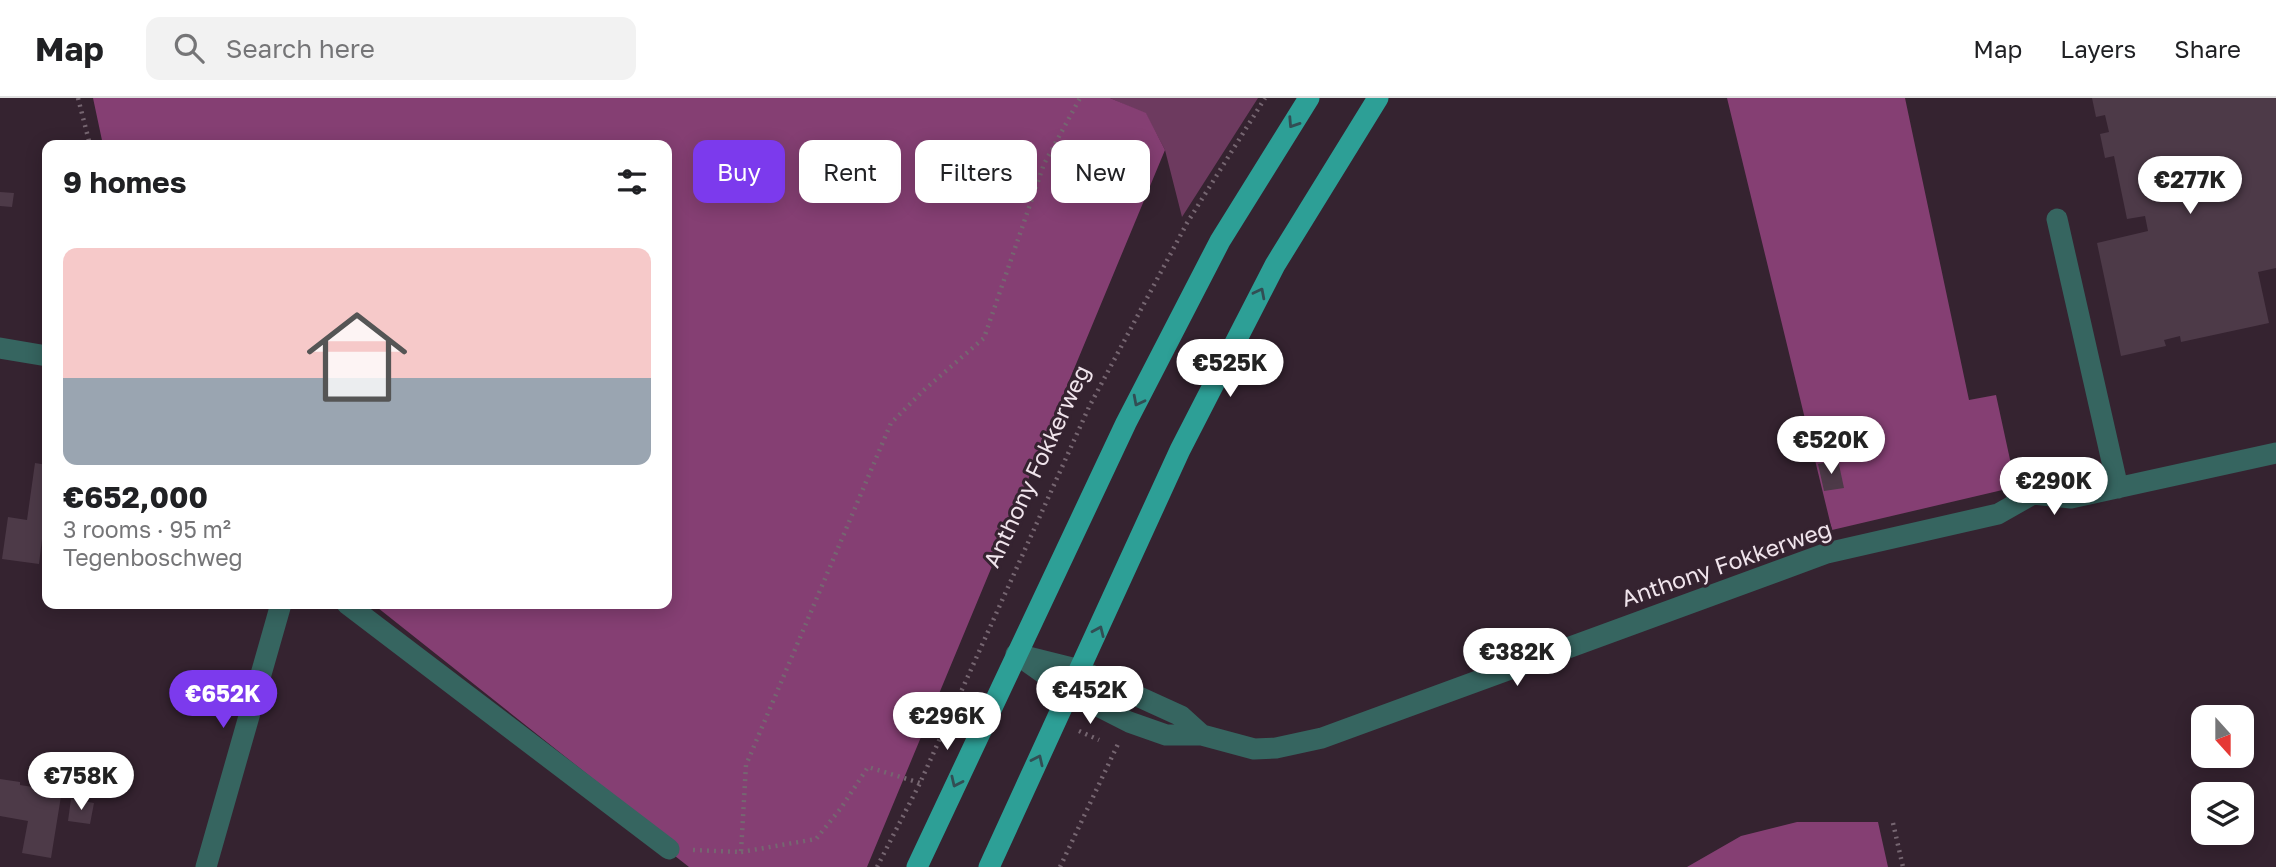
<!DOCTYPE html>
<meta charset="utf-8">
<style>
body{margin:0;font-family:"Golos Text",sans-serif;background:#f2f2f2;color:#202124;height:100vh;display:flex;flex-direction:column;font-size:26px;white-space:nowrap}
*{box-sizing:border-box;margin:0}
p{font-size:23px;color:#757577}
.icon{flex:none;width:38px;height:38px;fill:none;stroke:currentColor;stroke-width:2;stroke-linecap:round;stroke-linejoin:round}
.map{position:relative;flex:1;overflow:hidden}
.panel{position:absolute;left:42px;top:42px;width:630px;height:469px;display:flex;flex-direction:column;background:#fff;border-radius:14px;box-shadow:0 4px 18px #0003}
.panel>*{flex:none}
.banner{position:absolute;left:693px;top:42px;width:665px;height:63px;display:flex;gap:14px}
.needle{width:46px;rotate:159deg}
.buttons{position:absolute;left:2191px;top:607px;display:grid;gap:14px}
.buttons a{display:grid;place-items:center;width:63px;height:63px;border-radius:14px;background:#fff;box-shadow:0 4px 18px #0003;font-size:35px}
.price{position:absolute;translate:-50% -60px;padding:0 16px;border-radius:24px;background:#fff;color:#222;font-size:23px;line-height:46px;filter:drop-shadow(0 2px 4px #0008)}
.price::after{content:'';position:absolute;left:50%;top:42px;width:21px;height:16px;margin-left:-10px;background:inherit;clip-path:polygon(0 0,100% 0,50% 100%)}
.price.selected{background:#7c3aed;color:#fff}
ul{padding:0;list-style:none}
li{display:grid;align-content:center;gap:14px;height:371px;padding:0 21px}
li span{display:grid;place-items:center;height:217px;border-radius:14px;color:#555}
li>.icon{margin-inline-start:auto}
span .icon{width:126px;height:126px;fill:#fffc;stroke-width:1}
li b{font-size:30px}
h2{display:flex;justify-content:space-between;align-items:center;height:84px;padding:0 21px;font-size:30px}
.tag{padding:0 24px;border-radius:14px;background:#fff;box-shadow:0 4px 18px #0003;font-size:24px;line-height:63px}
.tag.selected{background:#7c3aed;color:#fff}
header{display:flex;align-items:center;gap:42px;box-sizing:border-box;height:98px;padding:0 35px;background:#fff;border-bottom:2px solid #e0e0e0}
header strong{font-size:33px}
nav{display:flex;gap:38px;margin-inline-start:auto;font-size:24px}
.search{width:490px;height:63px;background:#f2f2f2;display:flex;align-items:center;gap:18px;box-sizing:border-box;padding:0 24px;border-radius:14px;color:#757577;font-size:26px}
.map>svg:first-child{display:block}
</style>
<header>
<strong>Map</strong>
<div class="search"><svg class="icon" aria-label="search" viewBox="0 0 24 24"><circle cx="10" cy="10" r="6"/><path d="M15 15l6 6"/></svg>Search here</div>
<nav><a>Map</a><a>Layers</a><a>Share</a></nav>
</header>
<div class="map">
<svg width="2276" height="769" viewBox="0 0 2276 769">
<rect width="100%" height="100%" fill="#352330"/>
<path fill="#6d3a5f" d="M1110,0h148l-76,119 -17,-67 -19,-36z"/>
<path fill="#853f73" d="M93,0h1017l36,15 19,37 -298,717h-178l-14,-11 4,-9 -306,-243h294v-459h-564z
M1727,0h178l64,302 27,-5 18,83 -3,10 -179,42z
M1797,724h81l10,45h-201l54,-31z"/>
<path fill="#4d3a48" d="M2092,0h184v170l-18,4 11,51 -88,19 -1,-6 -16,4 2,6 -45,10 -24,-113 51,-12 -3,-15 -18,3 -13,-63 -9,2 -5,-24 9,-2 -4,-17 -9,2z
M0,94l14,1 -2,14 -12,-1z
M1838,362l6,28 -20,3 -6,-27z
M35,365l12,2v75l-5,-1 -3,25 -37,-5 6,-42 19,3z
M0,681l20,3v3l13,2v-2l29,5 -11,68 -29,-5 6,-32 -28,-5z
M71,701l23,4 -4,21 -22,-3z"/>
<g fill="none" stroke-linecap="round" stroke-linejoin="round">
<path stroke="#766671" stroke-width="4.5" stroke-dasharray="2 5" stroke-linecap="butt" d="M78,0l12,47
M1079,633l20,9
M1893,725l10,44
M693,752l48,2 5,-87 145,-342 33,-33 60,-52 60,-174 36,-66
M741,754l75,-13 25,-31 27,-41 52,16
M877,769l43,-84 169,-376 98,-184 78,-125
M1060,769l58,-123"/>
<path stroke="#366560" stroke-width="21" d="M2057,121l61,269
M0,250l47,8
M347,506l322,245
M1016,556l54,38 59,30 37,13h36l52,14 22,-1 46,-10 505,-185 171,-39 35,-20 38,4 205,-45
M1028,559l52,13 101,46 21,19
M206,769l75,-263"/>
<path stroke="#2d9f96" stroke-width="21" d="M917,769l209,-444 94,-182 89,-143
M989,769l191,-417 95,-185 103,-167"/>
</g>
<defs><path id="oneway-chevron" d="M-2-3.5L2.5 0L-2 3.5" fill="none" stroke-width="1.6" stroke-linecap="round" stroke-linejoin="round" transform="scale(1.75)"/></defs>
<g stroke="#324e54">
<use href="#oneway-chevron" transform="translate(1293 25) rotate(123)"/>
<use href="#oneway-chevron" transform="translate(1260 195) rotate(-63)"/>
<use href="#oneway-chevron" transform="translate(1138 303) rotate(117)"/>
<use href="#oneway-chevron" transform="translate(1099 533) rotate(-66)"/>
<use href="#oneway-chevron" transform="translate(1038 662) rotate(-65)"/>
<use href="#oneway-chevron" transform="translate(956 684) rotate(115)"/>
</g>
<g text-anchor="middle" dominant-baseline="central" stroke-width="6" stroke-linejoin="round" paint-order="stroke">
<g font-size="23" fill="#f0e4ec" stroke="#352330">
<text transform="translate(1036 368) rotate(-65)">Anthony Fokkerweg</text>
<text transform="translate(1726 465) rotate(-19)">Anthony Fokkerweg</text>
</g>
</g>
</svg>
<div class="buttons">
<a><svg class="needle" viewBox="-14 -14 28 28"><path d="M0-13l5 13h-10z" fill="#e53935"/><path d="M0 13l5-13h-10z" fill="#757577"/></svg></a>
<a><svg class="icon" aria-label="layers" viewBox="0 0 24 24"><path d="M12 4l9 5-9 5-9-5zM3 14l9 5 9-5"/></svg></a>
</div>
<b class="price" style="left:2190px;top:118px">€277K</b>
<b class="price" style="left:1230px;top:301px">€525K</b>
<b class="price" style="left:1831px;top:378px">€520K</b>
<b class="price" style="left:2054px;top:419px">€290K</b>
<b class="price" style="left:1517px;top:590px">€382K</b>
<b class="price" style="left:1090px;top:628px">€452K</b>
<b class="price selected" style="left:223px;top:632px">€652K</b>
<b class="price" style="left:947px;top:654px">€296K</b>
<b class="price" style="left:81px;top:714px">€758K</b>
<div class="banner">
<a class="tag selected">Buy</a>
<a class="tag">Rent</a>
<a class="tag">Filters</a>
<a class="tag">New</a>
</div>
<section class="panel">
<h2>9 homes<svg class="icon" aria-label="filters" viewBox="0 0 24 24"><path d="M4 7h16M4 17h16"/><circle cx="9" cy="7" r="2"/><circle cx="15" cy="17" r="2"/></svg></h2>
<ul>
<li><span style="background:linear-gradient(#f6c9c9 60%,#9aa5b1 0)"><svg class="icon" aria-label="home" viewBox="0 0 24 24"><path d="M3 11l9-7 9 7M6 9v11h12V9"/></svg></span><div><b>€652,000</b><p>3 rooms · 95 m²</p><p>Tegenboschweg</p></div></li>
</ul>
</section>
</div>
